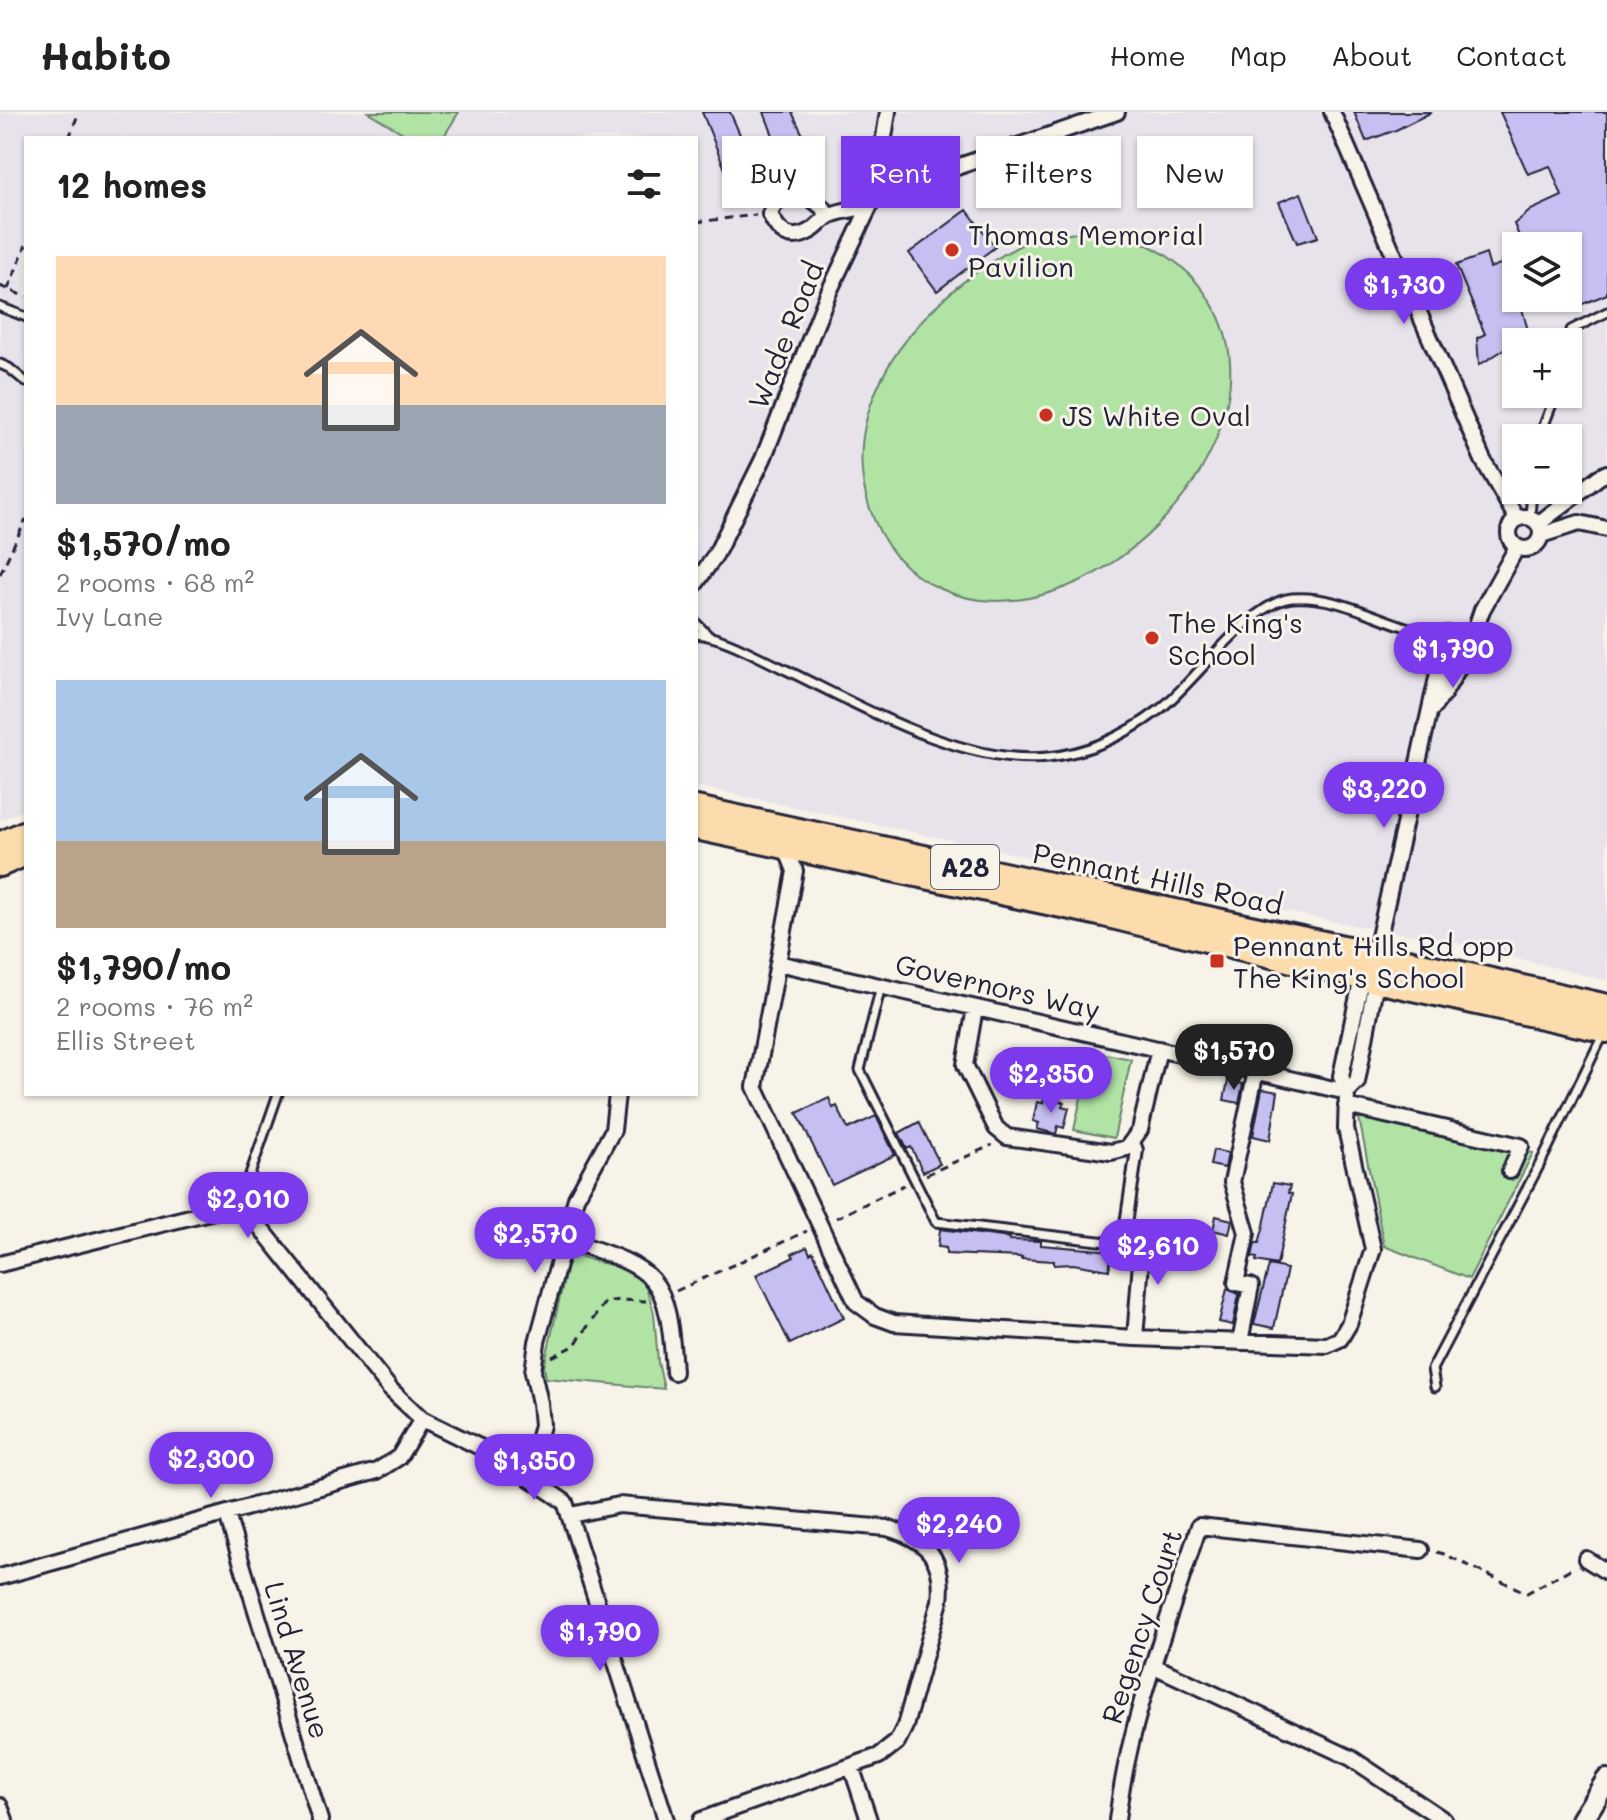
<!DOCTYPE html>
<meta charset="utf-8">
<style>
body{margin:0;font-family:Mali,sans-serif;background:#f2f2f2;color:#222;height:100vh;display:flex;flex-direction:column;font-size:30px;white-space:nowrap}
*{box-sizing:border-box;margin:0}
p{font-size:26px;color:#767676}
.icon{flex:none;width:44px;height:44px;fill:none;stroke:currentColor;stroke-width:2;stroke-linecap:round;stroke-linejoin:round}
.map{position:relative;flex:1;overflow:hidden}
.details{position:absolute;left:24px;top:24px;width:674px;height:960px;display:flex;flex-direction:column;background:#fff;border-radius:0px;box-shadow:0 2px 6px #0004}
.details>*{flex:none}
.guide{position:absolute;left:722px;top:24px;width:760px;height:72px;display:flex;gap:16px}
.buttons{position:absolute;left:1502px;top:120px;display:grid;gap:16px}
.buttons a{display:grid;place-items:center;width:80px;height:80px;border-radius:0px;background:#fff;box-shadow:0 2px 6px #0004;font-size:40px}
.price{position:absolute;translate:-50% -68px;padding:0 18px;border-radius:28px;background:#7c3aed;color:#fff;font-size:26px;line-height:52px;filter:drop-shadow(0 2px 4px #0008)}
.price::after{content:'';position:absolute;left:50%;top:48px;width:24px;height:18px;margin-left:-12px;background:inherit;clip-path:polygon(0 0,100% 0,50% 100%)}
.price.current{background:#222;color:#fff}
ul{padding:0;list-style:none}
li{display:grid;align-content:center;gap:16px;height:424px;padding:0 32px}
li span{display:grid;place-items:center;height:248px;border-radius:0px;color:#555}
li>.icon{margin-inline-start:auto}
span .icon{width:144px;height:144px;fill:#fffc;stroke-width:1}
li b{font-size:34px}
h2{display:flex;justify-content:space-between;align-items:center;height:96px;padding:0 32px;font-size:34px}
.tag{padding:0 28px;border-radius:0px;background:#fff;box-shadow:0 2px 6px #0004;font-size:28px;line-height:72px}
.tag.current{background:#7c3aed;color:#fff}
header{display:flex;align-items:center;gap:48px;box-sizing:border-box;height:112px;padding:0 40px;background:#fff;border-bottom:2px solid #e0e0e0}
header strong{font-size:38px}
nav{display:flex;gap:44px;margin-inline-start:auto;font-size:28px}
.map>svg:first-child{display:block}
</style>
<header>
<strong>Habito</strong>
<nav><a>Home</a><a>Map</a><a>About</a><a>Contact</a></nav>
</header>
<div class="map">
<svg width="1607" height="1708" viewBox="0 0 1607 1708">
<rect width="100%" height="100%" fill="#f7f3e8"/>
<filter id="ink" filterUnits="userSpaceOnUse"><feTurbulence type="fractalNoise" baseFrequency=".0125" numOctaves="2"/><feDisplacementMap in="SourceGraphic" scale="16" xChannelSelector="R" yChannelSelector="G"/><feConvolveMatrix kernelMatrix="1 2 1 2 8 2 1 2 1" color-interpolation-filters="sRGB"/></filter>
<g filter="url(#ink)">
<path fill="#e8e3eb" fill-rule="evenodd" d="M0,0h1607v869l-163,-41 -104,-17 -644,-137v-648h-670v671l-26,11zM1516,134h52v52h-52zM1516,230h52v52h-52zM1516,326h52v52h-52z"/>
<path fill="#b0e3a4" stroke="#698270" stroke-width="2" d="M368,0h91l-16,26h-32z
M1084,120c19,3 42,3 59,11 33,14 56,36 73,68 70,139 -135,341 -275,278 -37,-16 -60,-46 -72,-83 -36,-110 63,-218 156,-263 17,-8 41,-8 59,-11z
M1091,939l40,8 -17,79 -40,-8z
M1359,1006l174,35 -64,126 -85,-33z
M570,1141l27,9 31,6 18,18 8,27 4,49 6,27 -118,-11 -2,-11z"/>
<path fill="#a1cdfb" stroke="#6e89ae" stroke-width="2" d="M1011,944l18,4 -6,26 4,1 -1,5 -22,-5z"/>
<path fill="#c6bff1" stroke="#22223b" stroke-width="2" d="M702,0h28l34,77 -27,10z
M764,0h28l27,57 -29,11z
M1354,0h78l-36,18 -30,11z
M1500,0h107v182l-29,12 -10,-27v-33h-45l-9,-22 17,-14 31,-14 -12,-30 -22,8z
M1301,81l17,44 -21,6 -18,-41z
M967,98l28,37 -58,44 -28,-38z
M1486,142l4,14 18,-7 8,27v10h3l10,36 -50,31 -2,-27 8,-4 -29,-69z
M1228,969l15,3 -4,19 -15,-3z
M1262,977l16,3 -8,48 -17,-4z
M829,986l4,10 4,-2 11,23 28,-13 19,39 -63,30 -35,-72z
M1044,986l20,4 -2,4 7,2 -5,20 -6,-2 -2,8 -19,-5 2,-6 -6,-2 4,-19 6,1z
M919,1010l21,42 -17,8 -12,-25 -4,2 -8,-16z
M1213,1038l15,3 -3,15 -15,-3z
M1273,1071l17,3 -2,7 4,1 -15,71 -21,-4 1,-3 -5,-1 3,-14h4l5,-18z
M1216,1104l16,4 -3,14 -16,-4z
M940,1117l70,9 -1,2 32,1v4l71,6 -3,19 -36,-6 -19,1v-4l-33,-2 1,-2 -76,-3v-6l-8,-1z
M807,1135l3,7 3,-2 31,66 -54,26 -34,-69 38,-18 -2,-3z
M1269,1153l18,4 -13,59 -20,-4z
M1227,1177l12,5 -6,31 -14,-3z"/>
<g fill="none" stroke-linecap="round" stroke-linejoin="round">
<defs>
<path id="service" d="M0,195l26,10
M1568,237l3,-19 36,-18
M0,252l9,4 17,14
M1539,326l17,-44
M1530,406l2,-28
M696,511l11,11
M1414,518l22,20
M696,522c29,3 58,21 84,33 78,37 181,99 268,90 41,-4 78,-22 111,-47 35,-26 90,-108 133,-112 42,-3 78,18 117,30 11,3 24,4 36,5
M881,874l-21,84 76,152 197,23
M238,1097l40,-115
M1435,1275l-3,-18 109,-207 62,-127"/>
<path id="pedestrian" d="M1133,1133l-7,-21 11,-74 -3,-8"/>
<path id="minor" d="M1332,0l151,348 34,59
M875,83l242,-83
M829,103c-17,-21 -46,-35 -59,-1 8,18 20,29 40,17 8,-4 13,-13 21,-16 11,-5 26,-6 38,-9
M1509 421a16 16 0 1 1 32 0a16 16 0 1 1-32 0Z
M1538,412l61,-47 8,-4
M1541,423l38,-12 28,6
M696,471l20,-29 47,-95 64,-163 48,-101 13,-83
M1468,539l14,-41 35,-63
M1432,597l12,-16 24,-42 -6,-15 -15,-2 -9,9v13l12,9 10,-2
M785,734l10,25 -40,216 101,215 19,14 19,7 241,15 192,7 13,-6 9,-15 24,-75 -27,-120 1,-37 -6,-16 21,-99 13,-22 66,-295
M778,851l569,129
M975,896l-10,57 31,63 11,9 104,15 16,-4 13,-18 19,-81
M1347,980l10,-10 20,-107
M1346,994l175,40 -11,25
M565,1127c92,31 103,32 109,133
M1133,1133l8,17 -6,76
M0,1152l222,-55h16l15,9 137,171 32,30 70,34 73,49 101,318
M1240,1230l11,-56 -15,-3 11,-50 -15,-51 24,-111
M520,1358l19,-33 3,-12 -2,-22 -7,-31 4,-30 39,-144 37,-68 4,-36
M227,1403l93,305
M571,1403l48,-10 268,23c40,11 58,31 53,73l-35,125 -8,16 -18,14 -178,64
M1586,1447l21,13
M0,1465l377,-106 22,-14 23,-38
M1154,1554l197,92 93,62
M851,1654l18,54
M0,1694l5,14
M1117,1708c12,-101 51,-198 82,-294l222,24"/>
<path id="secondary" d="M1582,1708l25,-40"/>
<path id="trunk" d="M696,697l698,150 213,48
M696,715l408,87 258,63 245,53
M0,733l26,-12
M0,752l26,-11"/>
</defs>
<use href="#service" stroke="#22223b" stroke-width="13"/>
<use href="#pedestrian" stroke="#22223b" stroke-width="16"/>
<use href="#minor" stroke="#22223b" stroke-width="20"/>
<use href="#secondary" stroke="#22223b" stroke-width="26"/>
<use href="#trunk" stroke="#22223b" stroke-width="30"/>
<path stroke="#22223b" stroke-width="3" stroke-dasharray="8 6" stroke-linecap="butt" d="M69,26l10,-26
M696,110l60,-7
M0,174l26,11
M8,177l18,-44
M0,462l26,-55
M926,1063l66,-30
M836,1106l68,-33
M676,1179l131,-60
M552,1245l22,-11 31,-44 15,-2 26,1
M1437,1440l7,2 83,39 47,-26"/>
<use href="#service" stroke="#f7f3e8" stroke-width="7"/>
<use href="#pedestrian" stroke="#f7f3e8" stroke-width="10"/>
<use href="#minor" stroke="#f7f3e8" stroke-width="14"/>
<use href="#secondary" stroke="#f7f3e8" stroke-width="20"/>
<use href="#trunk" stroke="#fcdcac" stroke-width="24"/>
</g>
</g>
<g fill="#c8321e" stroke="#f7f3e8" stroke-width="3">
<circle cx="952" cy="138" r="8"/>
<circle cx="1046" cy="303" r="8"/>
<circle cx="1152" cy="526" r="8"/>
<rect x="1209" y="841" width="16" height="16" rx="4"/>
</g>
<g text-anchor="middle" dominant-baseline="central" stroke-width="6" stroke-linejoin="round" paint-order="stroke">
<rect fill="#f7f3e8" stroke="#62616f" stroke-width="2" x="931" y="733" width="68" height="44" rx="6"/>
<g font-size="26" font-weight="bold" fill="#22223b">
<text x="965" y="755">A28</text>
</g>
<g font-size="28" fill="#22223b" stroke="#f7f3e8" text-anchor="start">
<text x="968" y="122">Thomas Memorial<tspan x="968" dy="32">Pavilion</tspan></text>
<text x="1062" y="303">JS White Oval</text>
<text x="1168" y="510">The King's<tspan x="1168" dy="32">School</tspan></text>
<text x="1233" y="833">Pennant Hills Rd opp<tspan x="1233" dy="32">The King's School</tspan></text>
</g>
<g font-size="28" fill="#22223b" stroke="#f7f3e8">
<text transform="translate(785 223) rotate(-68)">Wade Road</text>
<text transform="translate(1158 766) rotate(12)">Pennant Hills Road</text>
<text transform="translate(998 874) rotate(13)">Governors Way</text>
<text transform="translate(1141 1514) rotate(-72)">Regency Court</text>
<text transform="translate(298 1548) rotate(73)">Lind Avenue</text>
</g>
</g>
</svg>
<div class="buttons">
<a><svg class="icon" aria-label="layers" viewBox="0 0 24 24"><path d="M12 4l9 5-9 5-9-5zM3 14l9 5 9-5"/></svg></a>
<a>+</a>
<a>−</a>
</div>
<b class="price" style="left:1404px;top:214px">$1,730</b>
<b class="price" style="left:1453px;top:578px">$1,790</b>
<b class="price" style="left:1384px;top:718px">$3,220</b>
<b class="price current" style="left:1234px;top:980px">$1,570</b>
<b class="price" style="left:1051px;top:1003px">$2,350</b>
<b class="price" style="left:248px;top:1128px">$2,010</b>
<b class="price" style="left:535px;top:1163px">$2,570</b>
<b class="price" style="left:1158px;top:1175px">$2,610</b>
<b class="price" style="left:211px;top:1388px">$2,300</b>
<b class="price" style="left:534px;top:1390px">$1,350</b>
<b class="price" style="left:959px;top:1453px">$2,240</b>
<b class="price" style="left:600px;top:1561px">$1,790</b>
<div class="guide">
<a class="tag">Buy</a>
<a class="tag current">Rent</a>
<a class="tag">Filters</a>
<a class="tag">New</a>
</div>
<section class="details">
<h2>12 homes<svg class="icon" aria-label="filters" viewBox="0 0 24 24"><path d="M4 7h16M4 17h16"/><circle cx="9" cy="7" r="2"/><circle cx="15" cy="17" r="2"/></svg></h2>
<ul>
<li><span style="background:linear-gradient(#ffd9b3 60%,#9aa5b1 0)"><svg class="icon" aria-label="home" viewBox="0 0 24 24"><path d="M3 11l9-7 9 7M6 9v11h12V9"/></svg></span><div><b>$1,570/mo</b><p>2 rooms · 68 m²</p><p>Ivy Lane</p></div></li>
<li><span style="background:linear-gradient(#a9c7e8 65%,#b9a48a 0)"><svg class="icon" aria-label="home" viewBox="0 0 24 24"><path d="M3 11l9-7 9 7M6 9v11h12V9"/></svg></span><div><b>$1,790/mo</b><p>2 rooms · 76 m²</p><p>Ellis Street</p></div></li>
</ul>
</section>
</div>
